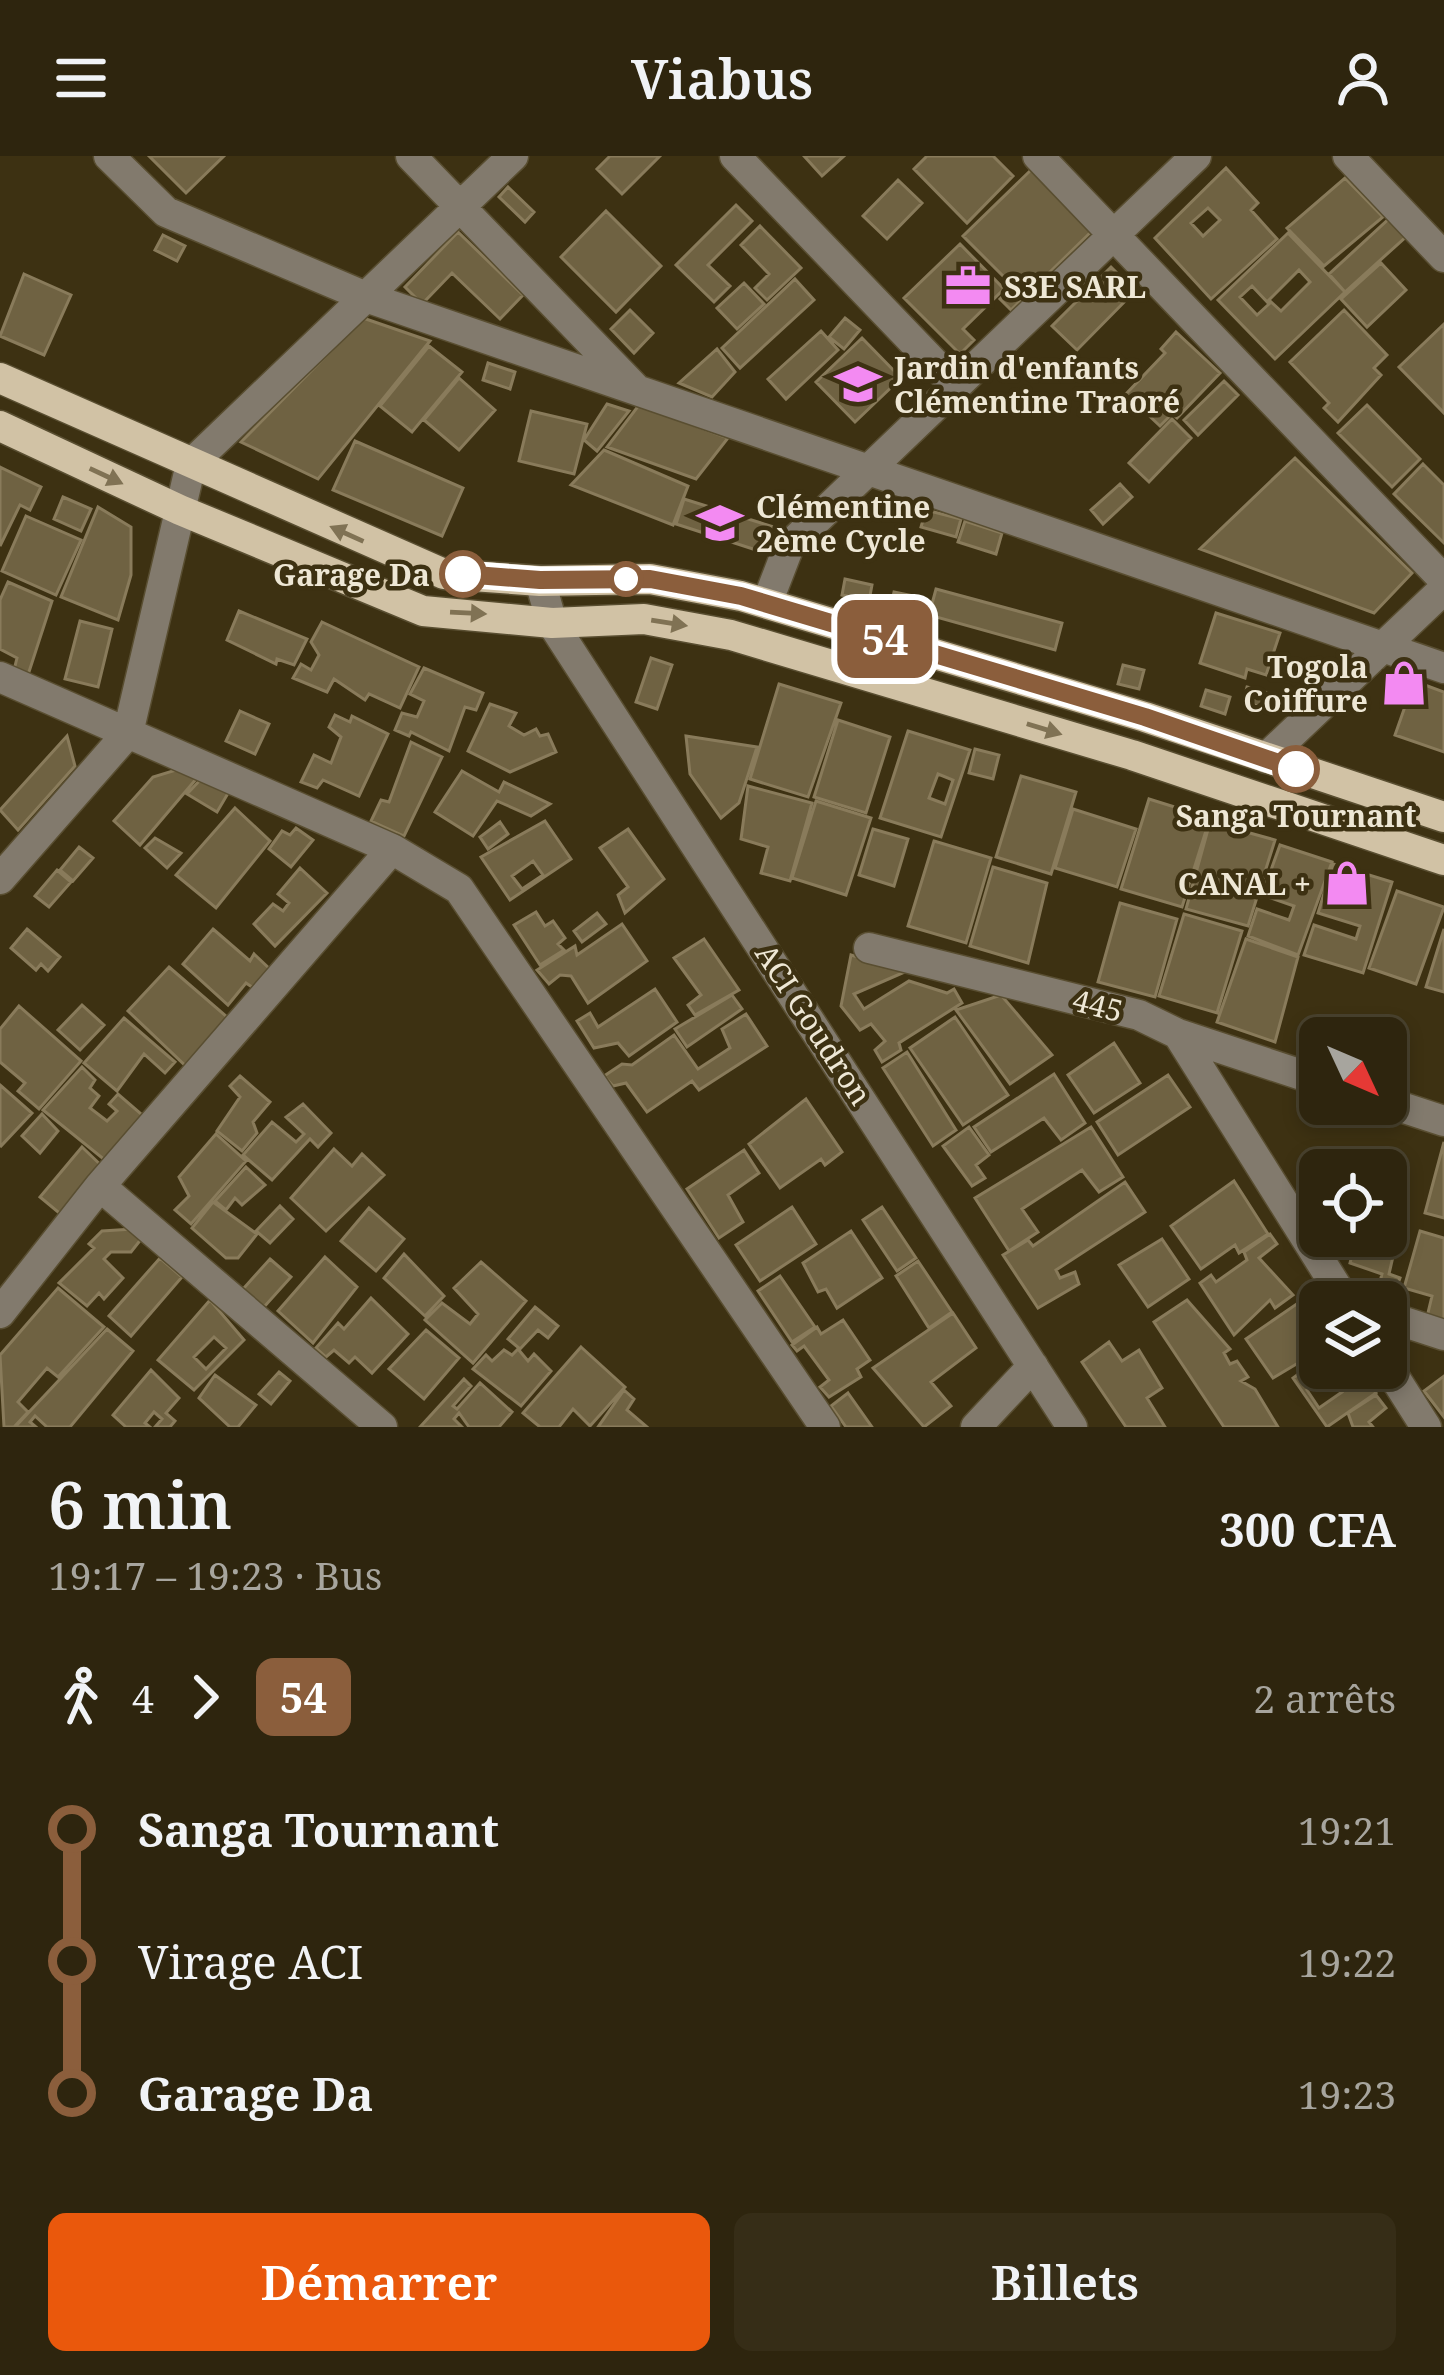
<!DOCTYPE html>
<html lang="fr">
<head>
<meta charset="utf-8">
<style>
  :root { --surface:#2e250e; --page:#362d17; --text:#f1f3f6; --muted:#a7a59e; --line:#49422e; --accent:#ea580c }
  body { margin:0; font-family:"Noto Serif",serif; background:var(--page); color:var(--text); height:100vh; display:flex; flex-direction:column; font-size:45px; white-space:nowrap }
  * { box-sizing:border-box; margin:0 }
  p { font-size:39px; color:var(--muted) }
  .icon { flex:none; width:66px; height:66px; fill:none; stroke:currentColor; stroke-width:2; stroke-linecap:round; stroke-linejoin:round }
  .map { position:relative; height:1271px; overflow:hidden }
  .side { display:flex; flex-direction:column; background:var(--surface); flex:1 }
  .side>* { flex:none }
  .badge { padding:0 24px; border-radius:18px; font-size:42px; line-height:78px }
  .needle { width:78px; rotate:134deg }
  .tools { position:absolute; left:1299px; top:861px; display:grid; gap:24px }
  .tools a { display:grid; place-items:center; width:108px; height:108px; border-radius:18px; background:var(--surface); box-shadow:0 6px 18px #0003,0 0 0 3px var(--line); font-size:60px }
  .map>.badge { position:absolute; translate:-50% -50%; box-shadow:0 0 0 6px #fff }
  .legs { display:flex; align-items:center; gap:18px; height:132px; padding:0 48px; font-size:39px }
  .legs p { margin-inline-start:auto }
  .overview { display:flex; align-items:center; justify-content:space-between; height:204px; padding:0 48px }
  h1 { font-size:66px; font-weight:600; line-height:90px }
  .cta { display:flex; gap:24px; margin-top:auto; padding:24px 48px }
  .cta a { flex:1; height:138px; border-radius:18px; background:var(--accent); color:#fff; font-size:48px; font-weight:600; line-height:138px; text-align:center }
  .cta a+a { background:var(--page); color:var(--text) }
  ul { padding:0 48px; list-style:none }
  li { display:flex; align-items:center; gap:42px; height:132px; font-size:45px }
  li i { display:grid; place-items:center; width:18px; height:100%; margin:0 15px; background:currentColor }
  li i::after { content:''; width:30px; height:30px; margin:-15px; border:9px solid; border-radius:50%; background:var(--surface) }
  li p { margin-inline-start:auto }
  li:first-child i { background:linear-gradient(#0000 50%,currentColor 0) }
  li:last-child i { background:linear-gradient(currentColor 50%,#0000 0) }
  header { display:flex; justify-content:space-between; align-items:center; height:156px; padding:0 48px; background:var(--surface); font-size:54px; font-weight:600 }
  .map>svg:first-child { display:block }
  .building { fill:#6f6242; stroke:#897b5b; stroke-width:3; fill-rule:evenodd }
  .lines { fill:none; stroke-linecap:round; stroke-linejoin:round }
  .minor-casing { stroke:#594e31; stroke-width:33 }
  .major-casing { stroke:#594e31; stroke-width:33 }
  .minor { stroke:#827a6d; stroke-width:30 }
  .major { stroke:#d1c2a5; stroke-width:30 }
  .oneway { fill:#807254 }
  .line-1-casing { stroke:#fff; stroke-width:27 }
  .line-1 { stroke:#8b5e3c; stroke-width:18 }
  .stop-1-dot { fill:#fff; stroke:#8b5e3c; stroke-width:6 }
  .labels { text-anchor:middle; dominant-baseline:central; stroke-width:9; stroke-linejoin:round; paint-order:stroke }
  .poi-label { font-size:30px; font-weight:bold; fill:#eee7d5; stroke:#3d3112; text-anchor:start }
  .stop-label { font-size:30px; font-weight:bold; fill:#eee7d5; stroke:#3d3112; text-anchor:end }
  .street-label { font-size:30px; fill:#eee7d5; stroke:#3d3112 }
</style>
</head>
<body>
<header><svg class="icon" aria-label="menu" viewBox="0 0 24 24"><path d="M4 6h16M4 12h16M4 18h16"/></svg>Viabus<svg class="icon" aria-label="person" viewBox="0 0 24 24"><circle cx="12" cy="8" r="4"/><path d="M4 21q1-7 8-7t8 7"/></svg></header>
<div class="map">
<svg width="1444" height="1271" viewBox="0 0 1444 1271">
  <rect width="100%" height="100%" fill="#3d3112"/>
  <!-- building -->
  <path class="building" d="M149 0H224L186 37Z
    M610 0H660L622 38 597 13Z
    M804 0H844L822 20Z
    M927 0H993L1013 20 967 67 914 13Z
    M1033 12 1093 74 1011 154 1000 143 1013 130 963 80Z
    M1226 12 1258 47 1251 54 1277 83 1211 143 1155 82ZM1208 52 1220 64 1203 80 1191 67Z
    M1345 22 1383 61 1324 110 1287 72Z
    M898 24 922 47 887 83 863 60Z
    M508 31 534 56 525 66 499 41Z
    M736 49 752 65 708 109 730 130 714 146 676 109Z
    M606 55 661 110 616 156 561 101Z
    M1392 60 1408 79 1345 136 1329 118Z
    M760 70 801 112 767 144 755 132 769 118 741 89Z
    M458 76 523 139 500 163 452 117 422 148 405 131Z
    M1288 77 1345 136 1275 203 1218 144Z
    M163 79 185 90 177 105 155 94Z
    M960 88 1004 133 963 173 974 184 960 198 904 142Z
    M1381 107 1406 134 1367 171 1341 143Z
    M1111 111 1135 135 1077 194 1052 170Z
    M1299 114 1310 126 1281 155 1269 144Z
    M24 118 71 139 44 199 0 180Z
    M795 123 814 144 740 212 722 192Z
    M744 127 764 148 737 173 717 152Z
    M1252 130 1269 148 1257 159 1240 141Z
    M630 154 653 177 634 197 611 173Z
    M1344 154 1387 199 1374 212 1381 219 1338 266 1324 252 1329 247 1290 206Z
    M363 162 430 185 318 323 241 286Z
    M845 162 860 174 844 193 829 181Z
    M1444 168V257L1399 211Z
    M821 175 838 194 786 243 768 223Z
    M1176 176 1220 217 1177 262 1172 258 1160 270 1126 238 1165 197 1161 193Z
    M862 182 901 222 855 266 816 226Z
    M429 190 462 216 412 276 380 250Z
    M717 193 735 216 712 241 679 227Z
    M488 207 515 216 510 233 483 224Z
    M459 222 495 254 459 294 424 264Z
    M1224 225 1238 239 1198 279 1184 264Z
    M607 248 629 255 597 295 584 284Z
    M639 249 728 282 696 323 607 291Z
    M1367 249 1420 303 1392 331 1338 277Z
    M531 255 587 268 574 318 519 305Z
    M1172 263 1191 282 1149 326 1129 307Z
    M355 285 463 332 442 380 333 334Z
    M604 294 688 330 673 369 571 329Z
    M1295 302 1412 417 1374 457 1200 393Z
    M1423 308 1444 329V387L1394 338Z
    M0 311 41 331 30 354 20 349 0 390Z
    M1120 328 1132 341 1103 368 1091 354Z
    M63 341 91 353 81 375 54 363Z
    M684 343 777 372 759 395 676 368Z
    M98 351 131 371V419L118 464 61 441Z
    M926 354 961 363 956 381 921 371Z
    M26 360 81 384 56 439 2 415Z
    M965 365 1002 377 996 398 958 386Z
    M845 423 872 429 869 445 842 439Z
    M8 426 52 445 27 522 14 514 17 502 0 493V444Z
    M936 433 1062 467 1055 494 929 459Z
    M894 436 918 441 914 459 890 454Z
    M239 455 307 483 294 509 277 503 276 508 227 484Z
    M1216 457 1280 477 1266 519 1247 513 1245 522 1200 507Z
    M80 465 112 473 98 531 65 523Z
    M322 466 419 511 400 552 369 538 365 544 334 523 327 536 293 522 301 508 311 514 319 499 311 486Z
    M651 502 672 509 657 553 636 546Z
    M1123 509 1144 514 1139 533 1118 528Z
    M424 512 483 537 476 554 465 551 449 595 411 576 409 580 395 574 402 557 417 561 424 545 410 538Z
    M1414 525 1444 536V596L1395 579Z
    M779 528 841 547 808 641 750 623Z
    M1247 531 1289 543 1280 556 1243 546Z
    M1206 534 1230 541 1225 558 1201 550Z
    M490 548 516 557 509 570 524 579 536 573 540 580 548 578 556 596 510 616 468 595Z
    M240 555 269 568 255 598 226 585Z
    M335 559 350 566 352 560 388 578 359 640 323 624 317 632 301 626 314 599 331 607 341 581 329 571Z
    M838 564 890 581 866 657 814 641Z
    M908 575 970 594 941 681 880 662ZM938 618 953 624 945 648 929 642Z
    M67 580 75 610 18 674 0 654Z
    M686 580 757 591 739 647 721 662 690 618Z
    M411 586 442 601 404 680 371 665 381 644 389 646Z
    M975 593 999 599 993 623 969 617Z
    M179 613 197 622 140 689 114 665 153 621Z
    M462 615 499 636 504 626 550 648 531 660 497 645 473 680 435 656Z
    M1021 620 1076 636 1051 718 996 701Z
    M203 621 230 634 217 656 187 638Z
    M748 630 812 647 790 725 761 717 768 691 741 683Z
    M1149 643 1210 662 1182 751 1121 733Z
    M816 645 871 662 846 739 792 722Z
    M235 652 270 685 216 752 176 719Z
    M1073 653 1136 673 1117 731 1055 712Z
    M545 665 571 703 510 744 481 701ZM533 705 543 719 522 733 512 720Z
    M500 666 508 678 488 693 480 681Z
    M1210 666 1275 684 1248 770 1186 753Z
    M296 672 313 684 291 711 269 693 282 675 290 679Z
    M628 673 664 723 625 757 618 739 628 731 600 692Z
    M873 673 908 683 894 730 859 719Z
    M155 682 181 697 167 712 145 692Z
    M934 685 991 702 966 787 908 770Z
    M1280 689 1332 706 1298 799 1248 780 1257 753 1289 764 1294 750 1262 739Z
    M79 691 93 702 73 725 60 714Z
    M1333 708 1392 726 1363 817 1304 799 1314 769 1356 783 1360 770 1318 757Z
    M993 711 1047 727 1028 807 970 790Z
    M300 712 327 737 275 790 254 768 273 748 283 755 289 747 278 738Z
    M57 714 71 726 49 751 35 740Z
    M1397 735 1444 751 1416 828 1369 812Z
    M1120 747 1177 763 1155 841 1098 826Z
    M536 756 545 770 553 765 565 782 558 788 564 794 540 809 514 769Z
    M597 757 606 768 582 786 574 775Z
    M1184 758 1242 775 1217 857 1159 840Z
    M622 768 647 805 588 847 571 820 560 819 549 828 537 814 575 790 577 799Z
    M27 773 60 801 48 815 41 808 36 814 11 792Z
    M213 773 250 805 254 798 272 815 255 833 246 827 228 849 183 808Z
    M1444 773V836L1426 831Z
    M704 783 739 834 695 859 688 849 701 839 674 802Z
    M1246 783 1298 801 1275 886 1217 866Z
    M851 799 907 815 854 838 864 853 909 825 947 837 954 833 962 847 899 887 901 894 882 906 875 894 885 885 871 868 860 874 841 850Z
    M169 811 234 867 191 915 128 855Z
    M655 833 677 866 629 900 618 887 594 892 577 865 590 857 598 871Z
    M732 839 742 853 687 891 675 873Z
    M1001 839 1052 899 1010 928 956 854Z
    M82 849 104 869 80 894 58 874Z
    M19 850 81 905 39 953 18 935 25 927 0 906V873Z
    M746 858 767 890 699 934 692 925 647 956 626 927 613 930 604 920 622 908 632 909 674 879 698 913 730 892 722 873Z
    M955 861 1008 939 963 969 910 892Z
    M124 862 175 906 165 917 144 898 117 935 84 907Z
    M1114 887 1140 927 1094 957 1068 919Z
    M907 896 956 974 933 990 883 912Z
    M82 911 95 924 90 932 99 940 90 952 107 965 117 955 109 948 118 938 147 963 106 1005 43 954Z
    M1054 918 1085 967 1061 984 1044 962 991 996 974 971Z
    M1168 919 1190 951 1118 999 1097 966Z
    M240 920 270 946 253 966 257 977 242 995 217 975 240 941 230 930Z
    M0 929 32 957 1 990 0 989Z
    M806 943 842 996 825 1009 821 1003 780 1032 749 988Z
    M303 948 331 977 318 991 310 983 272 1024 243 999 272 966 296 986 304 978 286 961Z
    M42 958 58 975 40 997 22 980Z
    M969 971 989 999 976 1009 985 1022 972 1030 943 990Z
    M1091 971 1123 1021 1099 1036 1082 1014 1022 1053 1038 1076 1009 1095 975 1042Z
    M216 978 246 1005 191 1068 175 1054 189 1040 179 1021Z
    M1444 986V1062L1425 1057Z
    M82 991 105 1013 64 1061 40 1041Z
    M334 993 352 1010 362 998 384 1019 326 1075 291 1042Z
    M744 994 759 1017 728 1039 743 1066 719 1082 687 1033Z
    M246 1011 265 1029 242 1049 235 1042 226 1054 215 1045Z
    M1234 1025 1268 1078 1239 1097 1235 1089 1201 1113 1171 1070Z
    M1125 1026 1145 1056 1056 1114 1060 1122 1075 1116 1079 1128 1038 1152 1003 1099 1028 1084 1033 1090Z
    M213 1046 257 1078 238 1102H226L192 1072Z
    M280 1050 293 1063 270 1087 256 1075Z
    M792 1051 816 1088 760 1125 736 1089Z
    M882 1051 916 1102 897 1115 863 1064Z
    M369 1052 404 1083 376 1115 341 1085Z
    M1386 1065 1400 1070 1389 1118 1400 1122 1390 1150 1375 1144 1382 1118 1350 1107 1357 1080H1386Z
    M133 1073 142 1082 131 1096H111L104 1103 123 1122 104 1143 99 1137 87 1150 59 1127 94 1092 89 1088 102 1075Z
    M851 1075 882 1122 837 1152 826 1133 818 1136 803 1107Z
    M1420 1075 1444 1082V1171L1426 1165 1432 1140 1404 1132Z
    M1270 1078 1277 1088 1259 1102 1293 1139 1275 1152 1270 1144 1234 1179 1200 1127 1211 1119 1216 1126 1247 1104 1244 1096Z
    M1162 1083 1189 1123 1148 1151 1119 1109Z
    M404 1098 444 1140 425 1160 384 1122Z
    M325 1101 357 1131 313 1187 278 1155Z
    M160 1102 182 1121 131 1180 109 1160Z
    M270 1103 291 1121 264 1151 243 1133Z
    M918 1105 952 1156 929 1172 896 1120Z
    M481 1106 526 1145 473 1207 425 1164 442 1147 470 1168 478 1158 454 1132Z
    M780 1120 815 1171 792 1186 758 1135Z
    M58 1132 104 1171 58 1221 47 1212 18 1246 28 1256 14 1271H4L0 1199Z
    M371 1142 408 1178 372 1217 355 1201 349 1207 334 1194 326 1201 316 1192 338 1167 344 1173Z
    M210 1144 244 1184 194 1234 158 1204ZM214 1181 226 1192 206 1213 194 1201Z
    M1187 1144 1230 1193 1224 1197 1230 1208 1237 1205 1248 1221 1241 1225 1255 1233 1278 1271H1224L1154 1166Z
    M1301 1145 1320 1175V1194L1273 1222 1246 1183Z
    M535 1151 558 1170 548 1182 538 1174 520 1193 508 1183Z
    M953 1157 976 1192 931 1226 951 1250 924 1271 873 1212Z
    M843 1164 870 1204 857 1213 861 1221 829 1241 820 1231 829 1224 804 1190 797 1195 792 1189 817 1171 821 1178Z
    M107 1173 133 1195 70 1271H47L35 1260 30 1266 36 1271H15Z
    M426 1174 459 1202 424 1243 389 1213Z
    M1109 1186 1122 1205 1139 1194 1162 1232 1147 1242 1165 1271H1126L1082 1206Z
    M581 1191 625 1231 590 1270 573 1253 559 1271H540L523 1257Z
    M518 1193 528 1205 534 1198 551 1215 521 1250 473 1213 486 1199 492 1205 504 1194 512 1199Z
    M1320 1202V1212H1358L1376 1237 1327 1271 1293 1222ZM1330 1218 1342 1236 1319 1252 1307 1234Z
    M151 1214 179 1242 166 1257 175 1265 170 1271H155L162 1263 154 1256 145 1267 150 1271H126L113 1259Z
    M279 1216 290 1225 271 1248 259 1238Z
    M215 1219 256 1249 238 1271H230L199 1242Z
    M1444 1220V1261L1424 1235Z
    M464 1223 471 1230 453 1250 457 1253 480 1227 512 1256 499 1271H469L459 1257 454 1263 462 1271H420Z
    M624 1234 634 1243 627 1254 647 1271H598Z
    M848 1237 872 1271H846L831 1250Z
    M1376 1239 1386 1252 1369 1266 1373 1271H1353L1348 1257Z"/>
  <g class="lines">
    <!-- minor casing -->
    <g class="minor-casing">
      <path id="minor" d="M109 0 166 56 366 141 1444 512
        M411 0 635 232
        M735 0 956 230
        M1038 0 1444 424
        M1348 0 1444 101
        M540 425 552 467 1072 1271
        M767 447 789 390 1196 0
        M0 521 392 693 459 733 825 1271
        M1266 602 1444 433
        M0 723 128 577 191 308 513 0
        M869 792 1139 859 1178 878 1320 925
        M1178 878 1346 1146
        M1386 946 1444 965
        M100 1030 382 1271
        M0 1157 100 1030 392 693
        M1386 1160 1444 1179
        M1386 1208 1426 1271
        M976 1271 1033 1210"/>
    </g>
    <!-- major casing -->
    <g class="major-casing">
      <path id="major" d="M0 222 444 418 540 425 650 423 741 440 1145 561 1444 661
        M0 270 180 354 423 455 552 467 644 463 731 479 1132 599 1444 704"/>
    </g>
    <!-- minor -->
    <use href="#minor" class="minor"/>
    <!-- major -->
    <use href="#major" class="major"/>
  </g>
  <!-- one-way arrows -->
  <defs><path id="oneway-solid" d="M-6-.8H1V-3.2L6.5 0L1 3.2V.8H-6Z" transform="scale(3)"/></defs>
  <g class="oneway">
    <use href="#oneway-solid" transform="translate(106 320) rotate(25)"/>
    <use href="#oneway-solid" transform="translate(347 378) rotate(-156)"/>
    <use href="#oneway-solid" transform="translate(468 457) rotate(3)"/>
    <use href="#oneway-solid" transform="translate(669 467) rotate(9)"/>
    <use href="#oneway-solid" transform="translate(1044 573) rotate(17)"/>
  </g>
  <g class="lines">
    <!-- line-1 casing -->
    <g class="line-1-casing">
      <path id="line-1" d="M463 418 540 424 650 423 741 440 1145 561 1296 613"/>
    </g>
    <!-- line-1 -->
    <use href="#line-1" class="line-1"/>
  </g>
  <!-- icons -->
  <defs>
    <g id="office-bare" transform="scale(3.6)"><path d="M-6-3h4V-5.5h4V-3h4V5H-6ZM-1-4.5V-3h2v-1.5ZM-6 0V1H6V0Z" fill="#f38af2" stroke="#3d3112" stroke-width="2.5" paint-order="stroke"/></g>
    <g id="school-bare" transform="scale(3.6)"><path d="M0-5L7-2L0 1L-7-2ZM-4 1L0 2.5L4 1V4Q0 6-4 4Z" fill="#f38af2" stroke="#3d3112" stroke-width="2.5" paint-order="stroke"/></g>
    <g id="shop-bare" transform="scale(3.6)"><path d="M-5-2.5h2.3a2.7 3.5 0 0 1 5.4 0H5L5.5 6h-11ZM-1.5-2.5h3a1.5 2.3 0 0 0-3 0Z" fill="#f38af2" stroke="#3d3112" stroke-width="2.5" paint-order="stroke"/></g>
  </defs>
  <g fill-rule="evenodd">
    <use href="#office-bare" x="968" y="130"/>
    <use href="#school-bare" x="858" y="228"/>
    <use href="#school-bare" x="720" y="367"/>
    <use href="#shop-bare" x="1404" y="527"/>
    <use href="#shop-bare" x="1347" y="727"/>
  </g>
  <!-- markers -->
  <g class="stop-1-dot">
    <circle cx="463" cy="418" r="21"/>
    <circle cx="626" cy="423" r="15"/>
    <circle cx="1296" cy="613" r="21"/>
  </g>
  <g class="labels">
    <!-- poi labels -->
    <g class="poi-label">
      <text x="1004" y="130">S3E SARL</text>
      <text x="894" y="211">Jardin d'enfants<tspan x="894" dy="34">Clémentine Traoré</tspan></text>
      <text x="756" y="350">Clémentine<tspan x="756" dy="34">2ème Cycle</tspan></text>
      <text x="1368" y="510" text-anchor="end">Togola<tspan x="1368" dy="34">Coiffure</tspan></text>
      <text x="1311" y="727" text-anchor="end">CANAL +</text>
    </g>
    <!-- stop labels -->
    <g class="stop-label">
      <text x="430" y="418">Garage Da</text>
      <text x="1296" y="659" text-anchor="middle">Sanga Tournant</text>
    </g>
    <!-- street labels -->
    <g class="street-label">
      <text transform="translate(1098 849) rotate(14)">445</text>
      <text transform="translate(814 868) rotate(57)">ACI Goudron</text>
    </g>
  </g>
</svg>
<div class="tools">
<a><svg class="needle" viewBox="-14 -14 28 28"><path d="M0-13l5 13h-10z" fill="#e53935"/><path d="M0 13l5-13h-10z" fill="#a7a59e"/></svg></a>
<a><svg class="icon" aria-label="locate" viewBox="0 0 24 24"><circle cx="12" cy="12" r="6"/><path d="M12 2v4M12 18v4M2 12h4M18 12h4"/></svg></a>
<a><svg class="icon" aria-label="layers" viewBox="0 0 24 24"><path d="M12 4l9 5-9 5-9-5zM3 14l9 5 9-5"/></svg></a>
</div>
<b class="badge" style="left:885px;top:483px;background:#8b5e3c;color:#fff">54</b>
</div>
<section class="side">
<div class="overview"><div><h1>6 min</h1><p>19:17 – 19:23 · Bus</p></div><b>300 CFA</b></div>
<div class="legs"><svg class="icon" aria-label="walk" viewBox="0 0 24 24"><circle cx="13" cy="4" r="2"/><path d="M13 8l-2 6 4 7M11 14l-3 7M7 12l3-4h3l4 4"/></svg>4<svg class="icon" aria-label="forward" viewBox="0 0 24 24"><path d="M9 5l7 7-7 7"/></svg><b class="badge" style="background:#8b5e3c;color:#fff">54</b><p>2 arrêts</p></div>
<ul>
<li><i style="color:#8b5e3c"></i><b>Sanga Tournant</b><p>19:21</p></li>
<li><i style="color:#8b5e3c"></i><span>Virage ACI</span><p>19:22</p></li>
<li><i style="color:#8b5e3c"></i><b>Garage Da</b><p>19:23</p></li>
</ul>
<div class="cta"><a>Démarrer</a><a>Billets</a></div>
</section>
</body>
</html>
